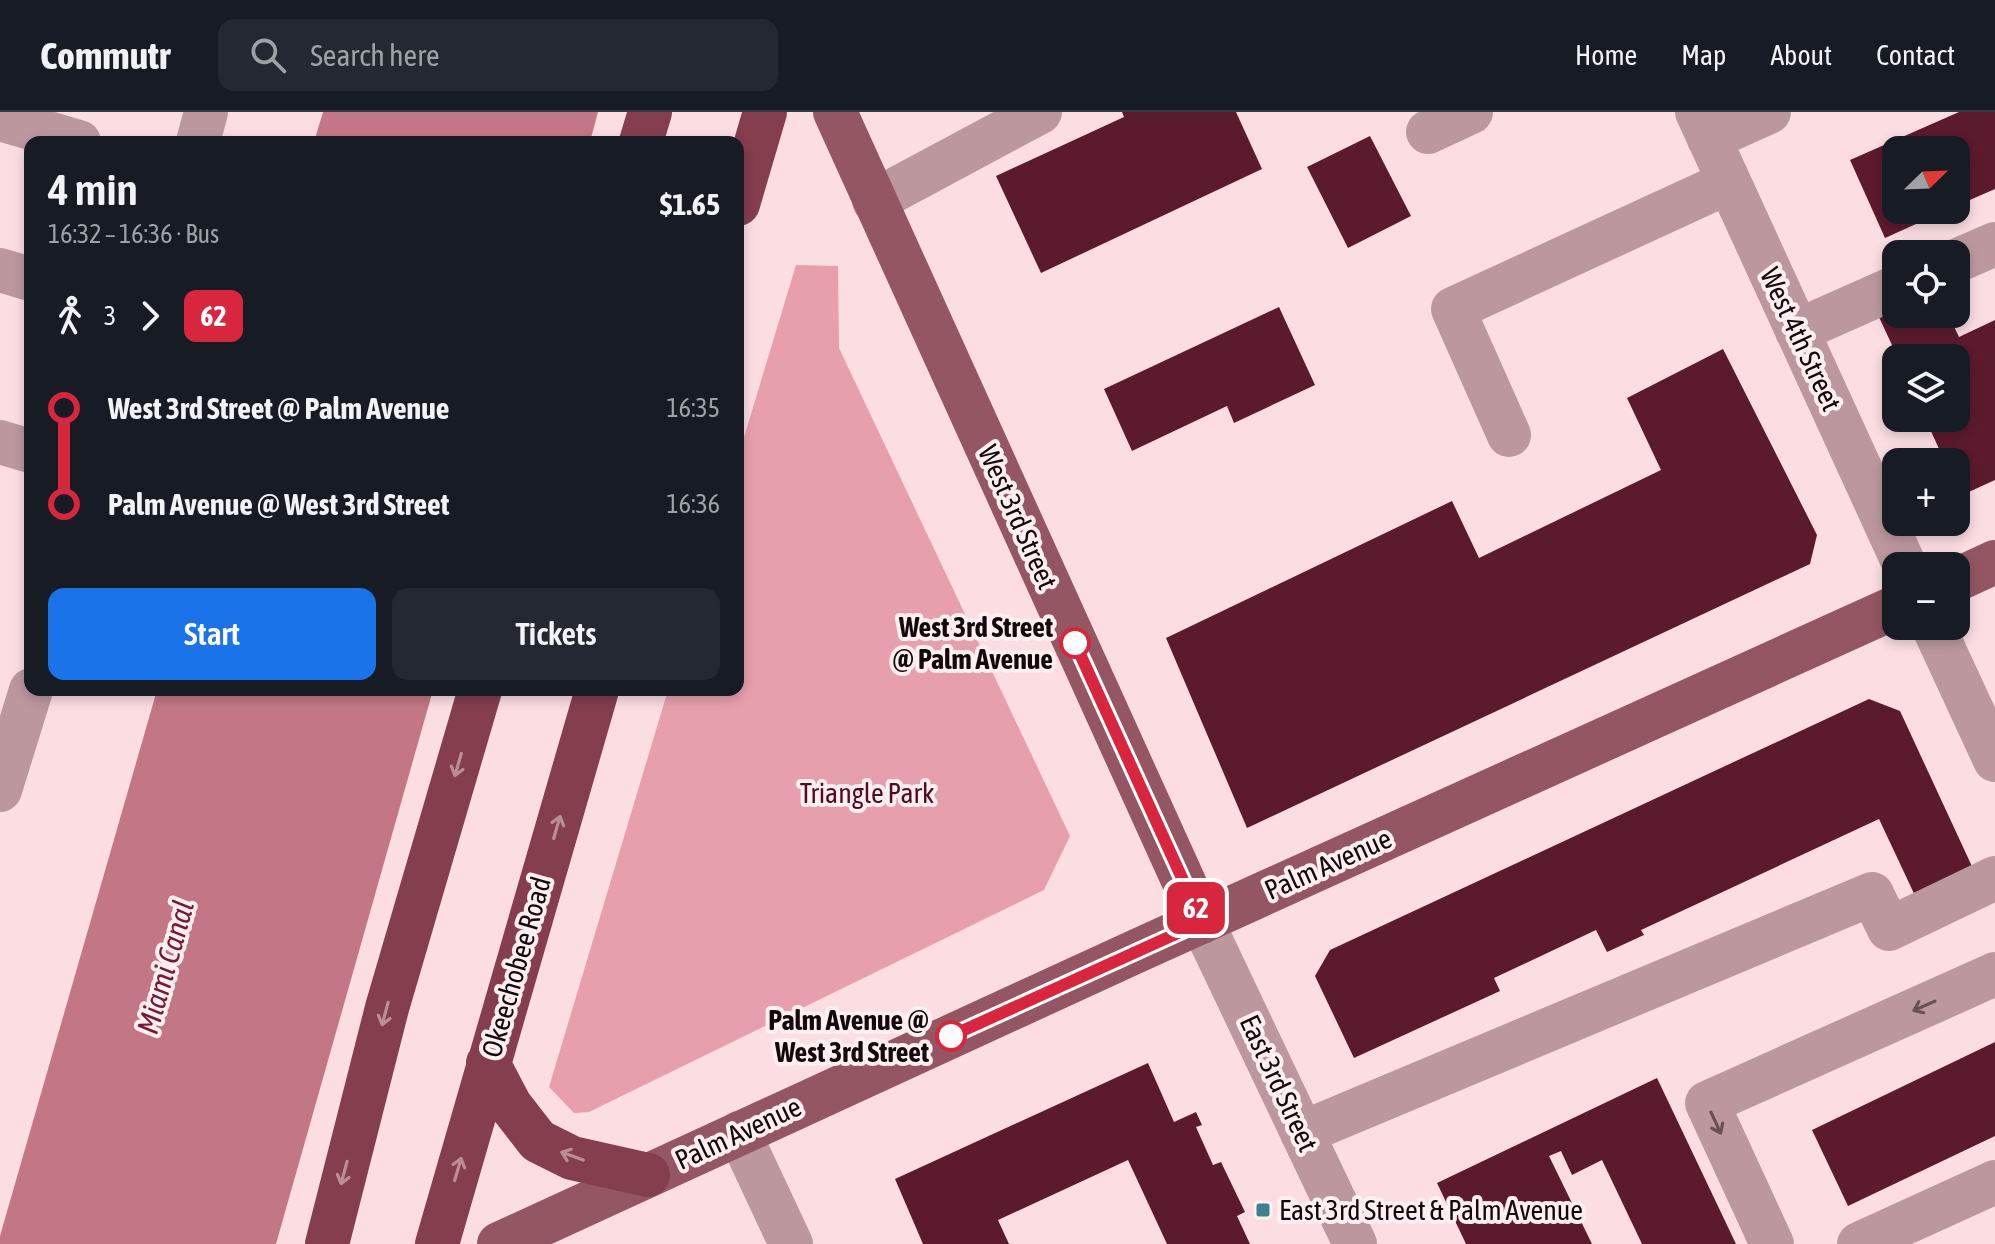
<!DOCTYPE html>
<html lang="en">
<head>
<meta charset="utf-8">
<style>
  :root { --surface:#171b24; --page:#242831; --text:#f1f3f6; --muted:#9ea1a6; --line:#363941; --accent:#1a73e8 }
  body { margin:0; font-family:"Asap Condensed",sans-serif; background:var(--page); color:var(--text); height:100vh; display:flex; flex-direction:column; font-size:30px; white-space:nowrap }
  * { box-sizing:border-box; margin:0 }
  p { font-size:26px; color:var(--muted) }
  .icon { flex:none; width:44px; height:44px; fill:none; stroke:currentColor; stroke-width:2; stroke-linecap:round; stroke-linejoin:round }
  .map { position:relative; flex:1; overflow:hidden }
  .side { position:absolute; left:24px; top:24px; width:720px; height:560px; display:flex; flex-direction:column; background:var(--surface); border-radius:16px; box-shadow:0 4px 12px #0003 }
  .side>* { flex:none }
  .badge { padding:0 16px; border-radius:12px; font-size:28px; line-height:52px }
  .needle { width:52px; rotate:67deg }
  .fabs { position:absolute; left:1882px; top:24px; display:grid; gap:16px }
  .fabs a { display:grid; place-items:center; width:88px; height:88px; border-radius:16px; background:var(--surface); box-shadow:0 4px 12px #0003; font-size:40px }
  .map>.badge { position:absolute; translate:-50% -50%; box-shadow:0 0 0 4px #fff }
  .legs { display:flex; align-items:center; gap:12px; height:88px; padding:0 24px; font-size:26px }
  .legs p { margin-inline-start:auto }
  .head { display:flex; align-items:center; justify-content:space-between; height:136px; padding:0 24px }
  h1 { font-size:44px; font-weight:600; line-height:60px }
  .cta { display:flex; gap:16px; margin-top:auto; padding:16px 24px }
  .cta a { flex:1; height:92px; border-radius:16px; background:var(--accent); color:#fff; font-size:32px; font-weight:600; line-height:92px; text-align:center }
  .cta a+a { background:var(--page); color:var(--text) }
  ul { padding:0 24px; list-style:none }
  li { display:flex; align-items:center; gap:28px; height:96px; font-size:30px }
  li i { display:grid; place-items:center; width:12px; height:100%; margin:0 10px; background:currentColor }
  li i::after { content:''; width:20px; height:20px; margin:-10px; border:6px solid; border-radius:50%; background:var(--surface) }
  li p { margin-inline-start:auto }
  li:first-child i { background:linear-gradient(#0000 50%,currentColor 0) }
  li:last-child i { background:linear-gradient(currentColor 50%,#0000 0) }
  header { display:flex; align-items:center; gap:48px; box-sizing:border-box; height:112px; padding:0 40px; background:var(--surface); border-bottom:2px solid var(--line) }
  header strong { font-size:38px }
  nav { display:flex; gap:44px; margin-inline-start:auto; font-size:28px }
  .search { width:560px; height:72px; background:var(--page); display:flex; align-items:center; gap:20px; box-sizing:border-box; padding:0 28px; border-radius:16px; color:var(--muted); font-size:30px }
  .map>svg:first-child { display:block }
  .green { fill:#e89fad }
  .water { fill:#c37786 }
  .building { fill:#5c1a2d }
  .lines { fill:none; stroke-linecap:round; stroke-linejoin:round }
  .minor { stroke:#bc989e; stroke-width:44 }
  .major { stroke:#945663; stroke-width:44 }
  .highway { stroke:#843e4e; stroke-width:44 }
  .oneway { stroke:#bb8e97 }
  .oneway2 { stroke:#685054 }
  .line-1-casing { stroke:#fff; stroke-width:18 }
  .line-1 { stroke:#d7263d; stroke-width:12 }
  .stop-1-dot { fill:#fff; stroke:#d7263d; stroke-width:4 }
  .poi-dot { fill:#3e8192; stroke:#feeff1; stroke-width:3 }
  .labels { text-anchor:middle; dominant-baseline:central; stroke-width:8; stroke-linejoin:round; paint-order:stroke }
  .street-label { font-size:28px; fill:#13080a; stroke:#feeff1 }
  .stop-label { font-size:28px; font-weight:bold; fill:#13080a; stroke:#feeff1; text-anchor:end }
  .park-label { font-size:28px; fill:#510a22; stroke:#feeff1 }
  .poi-label { font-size:28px; fill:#13080a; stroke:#feeff1; text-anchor:start }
  .water-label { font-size:30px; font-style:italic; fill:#751936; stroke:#feeff1 }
</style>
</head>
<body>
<header>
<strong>Commutr</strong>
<div class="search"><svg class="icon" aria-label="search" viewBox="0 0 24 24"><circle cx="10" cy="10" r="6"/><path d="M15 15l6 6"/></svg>Search here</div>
<nav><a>Home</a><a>Map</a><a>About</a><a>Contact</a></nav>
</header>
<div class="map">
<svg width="1995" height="1132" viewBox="0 0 1995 1132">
  <rect width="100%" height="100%" fill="#fbdde2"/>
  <!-- green -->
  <path class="green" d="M796 153 838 154 839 236 1070 724 1044 778 589 1000 574 1001 549 975 668 578H738V345Z"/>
  <!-- water -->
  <path class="water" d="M323 0H598L590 30H314Z
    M157 578H433L276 1132H0V1124Z"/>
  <!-- building -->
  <path class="building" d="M1122 0H1236L1262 57 1041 161 996 64 1124 5Z
    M1959 0H1995V77L1956 94V38H1896V98H1947L1885 126 1850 48Z
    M1370 24 1411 104 1348 136 1307 55Z
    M1279 195 1315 273 1234 311 1227 294 1132 339 1104 277Z
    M1896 197V202H1948L1959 225 1995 208V368L1960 384 1956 374V350H1945L1925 306H1956V246H1898L1879 205Z
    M1723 237 1817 423 1810 452 1247 716 1166 526 1452 389 1479 446 1661 358 1627 286Z
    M1869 587 1900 599 1976 763 1918 790 1879 707 1641 818 1644 823 1607 840 1596 818 1494 866 1500 879 1354 946 1315 864 1330 838Z
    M1995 930V1024L1848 1094 1812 1018Z
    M1148 951 1174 1010 1196 1000 1202 1013 1196 1015 1213 1053 1221 1050 1245 1100 1237 1104 1250 1132H1167L1128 1048 998 1108 1009 1132H923L895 1067Z
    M1657 966 1736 1132H1642L1602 1048 1572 1063 1561 1039 1549 1044 1592 1132H1466L1437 1071Z"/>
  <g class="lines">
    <!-- minor -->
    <path class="minor" d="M1697 0 1905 454
      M0 7 79 30
      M1428 20 1471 0
      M1709 27 1769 0
      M198 30 206 0
      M874 89 1040 0
      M1956 149 1995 132
      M0 158 30 167
      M1797 219 1896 175
      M1509 323 1453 197 1729 70
      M0 330 30 339
      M1933 514 1995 648
      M0 678 31 578
      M1202 810 1355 1132
      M739 1021 791 1132
      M1302 1021 1872 782 1889 817 1995 766
      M1772 1132 1707 991 1995 862
      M1859 1132 1995 1070"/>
    <!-- major -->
    <path class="major" d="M835 0 1202 810
      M1956 468 1995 450
      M499 1132 1139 838 1896 495"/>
    <!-- highway -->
    <path class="highway" d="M641 30 650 0
      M738 92 765 0
      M488 951 510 993 538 1029 572 1046 648 1063
      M327 1132 387 896 480 578
      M437 1132 597 578"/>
  </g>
  <!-- one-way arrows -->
  <defs><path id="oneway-shaft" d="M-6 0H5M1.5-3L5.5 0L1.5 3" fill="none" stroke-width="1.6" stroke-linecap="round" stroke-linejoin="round" transform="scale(2)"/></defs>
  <g class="oneway">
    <use href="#oneway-shaft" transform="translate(458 653) rotate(106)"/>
    <use href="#oneway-shaft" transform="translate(557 715) rotate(-74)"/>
    <use href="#oneway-shaft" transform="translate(385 902) rotate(105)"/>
    <use href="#oneway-shaft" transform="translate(572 1044) rotate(-160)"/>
    <use href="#oneway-shaft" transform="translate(458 1057) rotate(-74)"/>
    <use href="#oneway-shaft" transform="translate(344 1061) rotate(105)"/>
  </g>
  <g class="oneway2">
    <use href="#oneway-shaft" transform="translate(1924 894) rotate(156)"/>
    <use href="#oneway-shaft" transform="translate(1716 1011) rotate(65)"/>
  </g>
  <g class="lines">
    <!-- line-1 casing -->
    <g class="line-1-casing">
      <path id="line-1" d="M951 924 1202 810 1075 531"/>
    </g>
    <!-- line-1 -->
    <use href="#line-1" class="line-1"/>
  </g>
  <!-- markers -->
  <g class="stop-1-dot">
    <circle cx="1075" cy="531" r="14"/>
    <circle cx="951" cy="924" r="14"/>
  </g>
  <rect class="poi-dot" x="1255" y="1090" width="16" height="16" rx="4"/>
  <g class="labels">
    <!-- street labels -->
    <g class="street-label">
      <text transform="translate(1801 227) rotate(65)">West 4th Street</text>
      <text transform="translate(1018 405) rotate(66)">West 3rd Street</text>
      <text transform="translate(1328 752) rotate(-24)">Palm Avenue</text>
      <text transform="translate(516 855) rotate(-74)">Okeechobee Road</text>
      <text transform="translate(1279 971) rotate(65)">East 3rd Street</text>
      <text transform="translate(738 1021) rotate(-25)">Palm Avenue</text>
    </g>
    <!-- stop labels -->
    <g class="stop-label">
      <text x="1053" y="515">West 3rd Street<tspan x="1053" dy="32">@ Palm Avenue</tspan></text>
      <text x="929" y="908">Palm Avenue @<tspan x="929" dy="32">West 3rd Street</tspan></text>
    </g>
    <!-- park labels -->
    <g class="park-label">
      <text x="867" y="681">Triangle Park</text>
    </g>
    <!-- poi labels -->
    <g class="poi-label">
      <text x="1279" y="1098">East 3rd Street &amp; Palm Avenue</text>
    </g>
    <!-- water labels -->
    <g class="water-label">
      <text transform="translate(165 855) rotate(-74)">Miami Canal</text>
    </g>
  </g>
</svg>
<div class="fabs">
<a><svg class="needle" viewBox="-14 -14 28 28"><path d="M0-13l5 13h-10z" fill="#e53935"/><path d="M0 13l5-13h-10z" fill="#9ea1a6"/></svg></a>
<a><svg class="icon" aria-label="locate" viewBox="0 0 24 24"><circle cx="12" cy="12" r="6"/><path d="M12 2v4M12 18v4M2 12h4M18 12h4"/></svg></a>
<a><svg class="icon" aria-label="layers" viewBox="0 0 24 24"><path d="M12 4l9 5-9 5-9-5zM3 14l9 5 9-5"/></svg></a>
<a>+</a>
<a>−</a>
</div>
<b class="badge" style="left:1196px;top:796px;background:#d7263d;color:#fff">62</b>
<section class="side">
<div class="head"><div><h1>4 min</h1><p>16:32 – 16:36 · Bus</p></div><b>$1.65</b></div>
<div class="legs"><svg class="icon" aria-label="walk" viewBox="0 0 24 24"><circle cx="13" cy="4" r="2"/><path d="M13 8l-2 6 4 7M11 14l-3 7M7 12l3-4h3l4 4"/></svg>3<svg class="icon" aria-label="forward" viewBox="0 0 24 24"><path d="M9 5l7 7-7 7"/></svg><b class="badge" style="background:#d7263d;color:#fff">62</b></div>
<ul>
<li><i style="color:#d7263d"></i><b>West 3rd Street @ Palm Avenue</b><p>16:35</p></li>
<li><i style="color:#d7263d"></i><b>Palm Avenue @ West 3rd Street</b><p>16:36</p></li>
</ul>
<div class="cta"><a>Start</a><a>Tickets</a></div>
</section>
</div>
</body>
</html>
